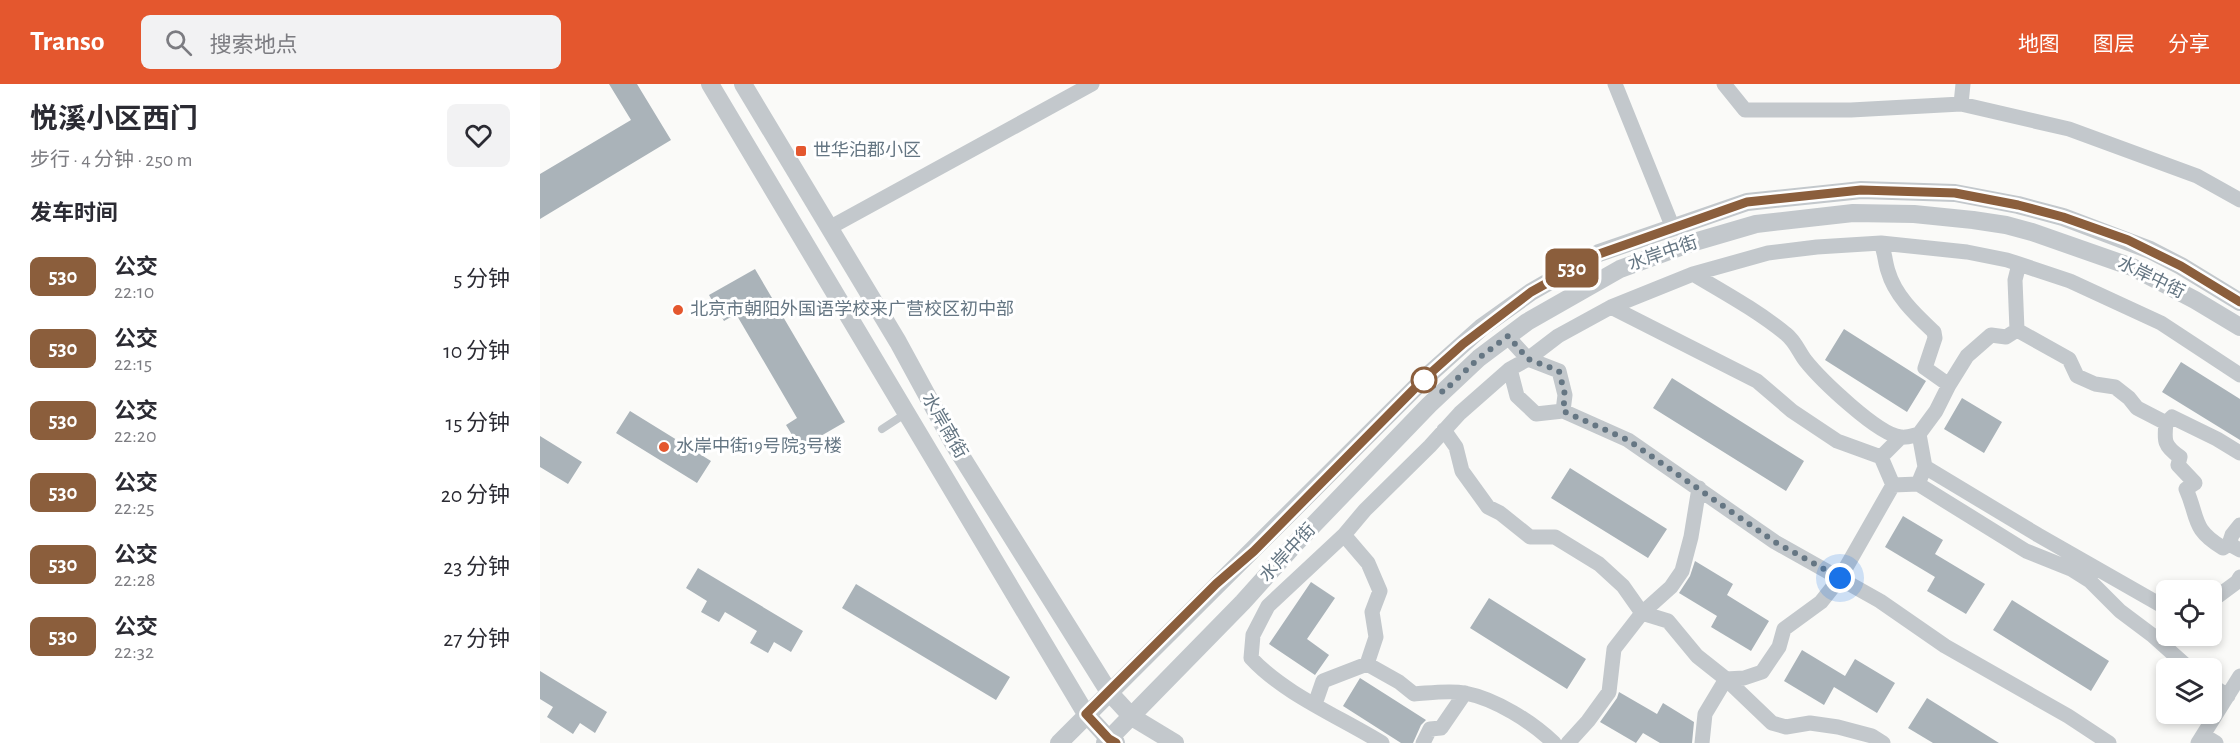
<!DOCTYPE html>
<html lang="zh">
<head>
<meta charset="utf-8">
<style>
  :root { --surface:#fff; --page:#f2f2f3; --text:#2b2b33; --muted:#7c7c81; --accent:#e4572e }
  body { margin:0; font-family:"Alegreya Sans","Noto Sans SC",sans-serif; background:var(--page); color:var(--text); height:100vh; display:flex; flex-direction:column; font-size:22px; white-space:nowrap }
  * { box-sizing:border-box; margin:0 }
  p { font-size:20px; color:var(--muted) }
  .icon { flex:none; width:33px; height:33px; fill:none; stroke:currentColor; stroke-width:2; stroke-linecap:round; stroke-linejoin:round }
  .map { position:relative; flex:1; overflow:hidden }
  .panel { display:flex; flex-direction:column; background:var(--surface); width:540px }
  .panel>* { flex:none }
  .badge { padding:0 12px; border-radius:9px; font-size:21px; line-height:39px }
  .fabs { position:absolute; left:1616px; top:496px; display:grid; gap:12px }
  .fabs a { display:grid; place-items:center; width:66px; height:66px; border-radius:9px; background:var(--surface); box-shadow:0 3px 9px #0003; font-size:30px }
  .you { position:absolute; width:30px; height:30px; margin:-15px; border:4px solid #fff; border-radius:50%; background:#1a73e8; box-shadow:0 0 0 9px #1a73e833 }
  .map>.badge { position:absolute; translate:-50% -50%; box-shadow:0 0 0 3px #fff }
  h2 { padding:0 30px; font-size:22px; line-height:54px }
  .round { display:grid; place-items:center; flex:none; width:63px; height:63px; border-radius:9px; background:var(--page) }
  .head { display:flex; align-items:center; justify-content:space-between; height:102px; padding:0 30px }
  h1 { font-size:28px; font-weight:700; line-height:45px }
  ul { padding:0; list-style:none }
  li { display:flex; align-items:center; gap:18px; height:72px; padding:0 30px }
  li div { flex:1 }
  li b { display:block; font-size:22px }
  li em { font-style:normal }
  li .badge { min-width:66px; font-weight:700; text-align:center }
  header { display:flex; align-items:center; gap:36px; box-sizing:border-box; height:84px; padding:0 30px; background:var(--accent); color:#fff }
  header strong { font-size:28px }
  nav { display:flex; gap:33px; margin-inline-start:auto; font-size:21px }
  .search { width:420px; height:54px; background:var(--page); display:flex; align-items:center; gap:15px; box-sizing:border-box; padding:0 21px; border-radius:9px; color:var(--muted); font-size:22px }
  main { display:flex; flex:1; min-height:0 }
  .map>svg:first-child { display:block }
  .building { fill:#aab3b9 }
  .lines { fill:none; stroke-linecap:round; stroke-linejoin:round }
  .service { stroke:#c3c8cc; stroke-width:8 }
  .minor { stroke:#c3c8cc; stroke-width:15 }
  .tertiary { stroke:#c3c8cc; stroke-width:18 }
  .line-casing { stroke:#fff; stroke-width:14 }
  .line { stroke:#8b5e3c; stroke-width:9 }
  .walk { stroke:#657683; stroke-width:6; stroke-dasharray:0 10.8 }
  .poi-dot { fill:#e4572e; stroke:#fff; stroke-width:2 }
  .stop-dot { fill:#fff; stroke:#8b5e3c; stroke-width:3 }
  .labels { text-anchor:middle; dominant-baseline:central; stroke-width:6; stroke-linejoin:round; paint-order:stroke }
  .poi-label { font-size:18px; fill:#657683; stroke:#fff; text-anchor:start }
  .street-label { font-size:18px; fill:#657683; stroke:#fff }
</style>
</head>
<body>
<header>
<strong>Transo</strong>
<div class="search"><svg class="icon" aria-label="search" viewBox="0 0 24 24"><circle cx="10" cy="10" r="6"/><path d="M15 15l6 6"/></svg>搜索地点</div>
<nav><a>地图</a><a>图层</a><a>分享</a></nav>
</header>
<main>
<section class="panel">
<div class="head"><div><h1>悦溪小区西门</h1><p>步行 · 4 分钟 · 250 m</p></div><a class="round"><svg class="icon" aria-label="heart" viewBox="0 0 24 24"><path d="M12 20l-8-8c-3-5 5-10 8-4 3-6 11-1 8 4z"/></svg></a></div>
<h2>发车时间</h2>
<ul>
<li><span class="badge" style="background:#8b5e3c;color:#fff">530</span><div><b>公交</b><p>22:10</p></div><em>5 分钟</em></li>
<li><span class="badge" style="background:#8b5e3c;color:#fff">530</span><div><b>公交</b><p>22:15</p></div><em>10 分钟</em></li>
<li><span class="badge" style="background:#8b5e3c;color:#fff">530</span><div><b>公交</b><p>22:20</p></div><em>15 分钟</em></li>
<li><span class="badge" style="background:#8b5e3c;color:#fff">530</span><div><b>公交</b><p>22:25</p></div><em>20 分钟</em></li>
<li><span class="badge" style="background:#8b5e3c;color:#fff">530</span><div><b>公交</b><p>22:28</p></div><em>23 分钟</em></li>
<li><span class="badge" style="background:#8b5e3c;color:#fff">530</span><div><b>公交</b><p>22:32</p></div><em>27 分钟</em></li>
</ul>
</section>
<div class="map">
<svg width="1700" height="659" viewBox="0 0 1700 659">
  <rect width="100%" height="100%" fill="#fafaf8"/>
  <!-- building -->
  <path class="building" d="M69 0H97L131 56 0 135V90L91 36Z
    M215 185 305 338 260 364 246 341 257 334 196 230 184 237 169 211Z
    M1304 245 1386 297 1367 328 1285 276Z
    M1641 278 1700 315V356L1622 308Z
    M1132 294 1264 377 1246 407 1113 324Z
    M1422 314 1462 338 1444 369 1404 345Z
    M90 327 171 377 157 399 76 349Z
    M0 352 42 378 28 400 0 383Z
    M1030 384 1127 445 1108 474 1011 414Z
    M1363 432 1403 456 1395 470 1445 500 1426 530 1387 507 1395 493 1345 463Z
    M1155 477 1193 500 1187 511 1229 537 1211 567 1171 543 1177 532 1139 509 1150 492Z
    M158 484 263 547 251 568 234 558 228 569 210 559 217 547 185 528 179 538 161 528 167 517 146 504Z
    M771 498 795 514 767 555 789 571 775 591 729 560Z
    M316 500 470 593 456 616 302 524Z
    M949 514 1046 575 1027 605 930 544Z
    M1472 516 1569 577 1551 607 1453 546Z
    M1262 566 1305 592 1315 575 1355 599 1337 629 1294 603 1284 621 1244 597Z
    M0 587 67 628 55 649 40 639 33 650 7 633 13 623 0 615Z
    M820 594 886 636 881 641 873 659H861L803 622Z
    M1079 608 1117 630 1123 619 1154 638 1152 659H1120L1103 649 1096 659 1060 638 1077 614Z
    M1387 614 1459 659H1393L1368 644Z"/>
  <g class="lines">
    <!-- service -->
    <path class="service" d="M342 345 365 330"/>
    <!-- minor -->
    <path class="minor" d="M1075 0 1133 144
      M1184 0 1205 26H1311L1421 20 1529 45 1657 92 1700 116
      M1421 20 1423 0
      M289 144 552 0
      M1153 190C1185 209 1218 227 1246 250 1255 257 1259 268 1265 276 1280 295 1338 351 1361 353 1367 354 1374 351 1379 350L1396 327 1409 301 1385 284 1395 254 1394 248C1376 231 1355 212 1348 187 1345 178 1345 169 1341 159
      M1071 223 1217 297 1252 327 1297 357 1341 373
      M1477 246 1475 196 1479 180
      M970 285 977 312 996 330 1023 327
      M1409 301 1427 272 1451 251 1466 253 1477 246 1529 275 1537 292 1555 300 1575 303 1589 314 1597 324 1626 339C1624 357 1624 362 1640 373L1638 381 1655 399 1646 405C1659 434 1651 445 1683 464L1689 460
      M1626 339 1632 333 1677 355 1700 369
      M904 346 916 363 922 387 948 423 960 429 990 453H1015L1059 480 1083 502 1102 529 1128 537 1157 572 1186 595 1232 639 1246 643 1270 639 1298 643 1332 652 1343 659
      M1385 383 1498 451 1626 524
      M1378 400 1486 467 1531 485 1550 497 1580 527 1612 551 1650 585
      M1353 401 1341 373 1361 353
      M1700 441 1692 451 1689 460 1700 466
      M1671 511 1678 512 1697 498 1700 493
      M827 580 859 598 874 610C890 609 909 606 925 609 956 615 992 638 1014 659
      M1671 601 1688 612
      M775 620 783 597 827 580 836 553 832 528 840 507 828 479 804 451
      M1663 651 1676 659
      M842 659C800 633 744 610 711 574L713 551 728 522 804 451 825 426 890 362 920 329 970 285 988 275 968 253
      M883 659 890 645 901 644 925 609
      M1028 659 1048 637 1069 608 1074 565 1102 529 1131 503 1142 487 1151 453 1159 404
      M1162 659 1165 630 1186 595 1204 594 1222 588 1239 563 1244 545 1281 518 1300 494 1353 401 1378 400 1385 383 1379 350
      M1569 659 1528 632 1405 562 1340 517 1235 458 1088 356 1023 327 1025 311 1019 287 988 275 1018 252 1071 223 1153 190 1228 169 1277 163 1341 159 1427 168 1467 176 1530 197 1621 239 1700 291
      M1658 659 1700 592"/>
    <!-- tertiary -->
    <path class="tertiary" d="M170 0 546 630 569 655 576 659
      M203 0 358 258 413 359 569 608 592 633 635 659
      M519 659 885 294 942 243 991 208 1059 169 1207 118 1303 108 1321 106 1415 109 1478 121 1523 133 1610 166 1641 182 1700 218
      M565 659 703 518 756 459 889 321 939 274 987 238 1080 185 1151 159 1216 140 1313 129 1374 130 1433 136 1466 141 1492 148 1592 183 1655 216 1700 243"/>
  </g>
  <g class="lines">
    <!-- line casing -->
    <g class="line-casing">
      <path id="line" d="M576 659 569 655 546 630 676 500 714 467 885 294 923 260 991 208 1059 170 1207 118 1321 106 1415 109 1478 121 1523 133 1588 156 1641 182 1700 218"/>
    </g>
    <!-- line -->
    <use href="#line" class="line"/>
    <!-- walk -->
    <path class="walk" d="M884 296 903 308 939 274 968 252 988 275 1019 287 1025 311 1023 327 1088 356 1235 458 1300 494"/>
  </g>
  <!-- markers -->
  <g class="poi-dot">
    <rect x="255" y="61" width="12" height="12" rx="3"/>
    <circle cx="138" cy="226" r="6"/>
    <circle cx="124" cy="363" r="6"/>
  </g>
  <circle class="stop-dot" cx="884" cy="296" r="12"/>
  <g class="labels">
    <!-- poi labels -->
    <g class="poi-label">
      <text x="273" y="67">世华泊郡小区</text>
      <text x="150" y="226">北京市朝阳外国语学校来广营校区初中部</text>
      <text x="136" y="363">水岸中街19号院3号楼</text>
    </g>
    <!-- street labels -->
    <g class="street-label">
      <text transform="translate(1123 170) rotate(-19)">水岸中街</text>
      <text transform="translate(1611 194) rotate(26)">水岸中街</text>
      <text transform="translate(404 342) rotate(60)">水岸南街</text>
      <text transform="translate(748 469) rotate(-47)">水岸中街</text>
    </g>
  </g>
</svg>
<div class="fabs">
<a><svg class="icon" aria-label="locate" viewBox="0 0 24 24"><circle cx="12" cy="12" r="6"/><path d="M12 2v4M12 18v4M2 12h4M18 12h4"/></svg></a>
<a><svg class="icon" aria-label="layers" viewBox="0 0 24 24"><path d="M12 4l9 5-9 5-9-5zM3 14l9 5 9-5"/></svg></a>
</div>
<div class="you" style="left:1300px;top:494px"></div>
<b class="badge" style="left:1032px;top:184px;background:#8b5e3c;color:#fff">530</b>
</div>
</main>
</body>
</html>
